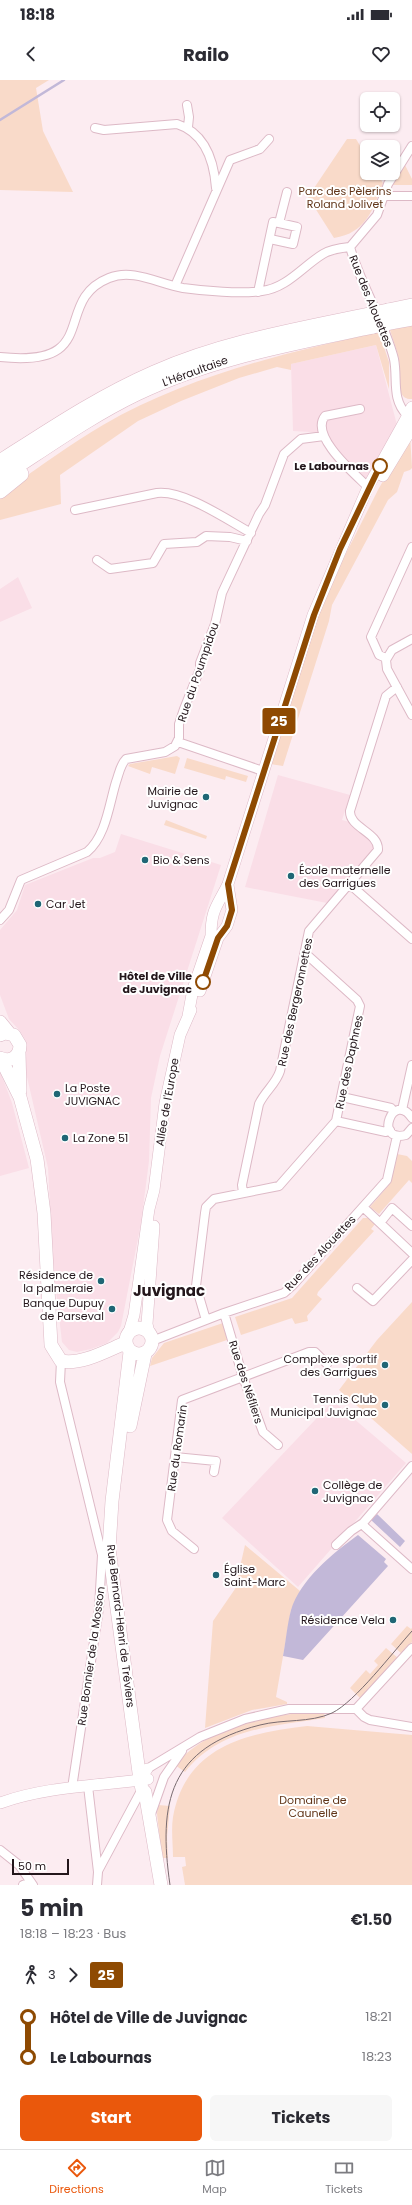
<!DOCTYPE html>
<html lang="en">
<head>
<meta charset="utf-8">
<style>
  :root { --surface:#fff; --page:#f7f7f7; --text:#2b2b33; --muted:#7c7c81; --line:#e1e1e2; --accent:#ea580c }
  body { margin:0; font-family:Poppins,sans-serif; background:var(--page); color:var(--text); height:100vh; display:flex; flex-direction:column; font-size:15px; white-space:nowrap }
  * { box-sizing:border-box; margin:0 }
  p { font-size:13px; color:var(--muted) }
  .icon { flex:none; width:22px; height:22px; fill:none; stroke:currentColor; stroke-width:2; stroke-linecap:round; stroke-linejoin:round }
  .map { position:relative; height:1805px; overflow:hidden }
  .details { display:flex; flex-direction:column; background:var(--surface); flex:1 }
  .details>* { flex:none }
  .badge { padding:0 8px; border-radius:3px; font-size:14px; line-height:26px }
  .controls { position:absolute; left:360px; top:12px; display:grid; gap:8px }
  .controls a { display:grid; place-items:center; width:40px; height:40px; border-radius:6px; background:var(--surface); box-shadow:0 1px 3px #0004; font-size:20px }
  .scale { position:absolute; left:12px; bottom:10px; width:57px; box-sizing:border-box; padding-left:4px; border:2px solid #23161b; border-top:0; font-size:11px; line-height:14px; white-space:nowrap; color:#23161b; -webkit-text-stroke:3px #fff; paint-order:stroke }
  .map>.badge { position:absolute; translate:-50% -50%; box-shadow:0 0 0 2px #fff }
  .legs { display:flex; align-items:center; gap:6px; height:44px; padding:0 20px; font-size:13px }
  .legs p { margin-inline-start:auto }
  .head { display:flex; align-items:center; justify-content:space-between; height:68px; padding:0 20px }
  h1 { font-size:22px; font-weight:700; line-height:30px }
  .cta { display:flex; gap:8px; margin-top:auto; padding:8px 20px }
  .cta a { flex:1; height:46px; border-radius:6px; background:var(--accent); color:#fff; font-size:16px; font-weight:700; line-height:46px; text-align:center }
  .cta a+a { background:var(--page); color:var(--text) }
  ul { padding:0 20px; list-style:none }
  li { display:flex; align-items:center; gap:14px; height:40px; font-size:15px }
  li i { display:grid; place-items:center; width:6px; height:100%; margin:0 5px; background:currentColor }
  li i::after { content:''; width:10px; height:10px; margin:-5px; border:3px solid; border-radius:50%; background:var(--surface) }
  li p { margin-inline-start:auto }
  li:first-child i { background:linear-gradient(#0000 50%,currentColor 0) }
  li:last-child i { background:linear-gradient(currentColor 50%,#0000 0) }
  .status { display:flex; justify-content:space-between; align-items:center; height:28px; padding:0 20px; background:var(--surface); direction:ltr }
  .status svg { height:11px; fill:currentColor }
  header { display:flex; justify-content:space-between; align-items:center; height:52px; padding:0 20px; background:var(--surface); font-size:18px; font-weight:700 }
  .dock { display:flex; justify-content:space-around; align-items:center; height:56px; border-top:1px solid var(--line); background:var(--surface); font-size:11px; color:var(--muted) }
  .dock a { display:grid; justify-items:center; gap:2px }
  .dock .active { color:var(--accent) }
  .map>svg:first-child { display:block }
  .built { fill:#fadee7 }
  .green { fill:#f9dac9 }
  .water { fill:#c2b8d8 }
  .lines { fill:none; stroke-linecap:round; stroke-linejoin:round }
  .stream { stroke:#c2b8d8; stroke-width:2.5 }
  .street-casing { stroke:#ddb9c6; stroke-width:10 }
  .secondary-casing { stroke:#ddb9c6; stroke-width:12 }
  .primary-casing { stroke:#ddb9c6; stroke-width:14 }
  .highway-casing { stroke:#ddb9c6; stroke-width:16 }
  .street { stroke:#fff; stroke-width:8 }
  .secondary { stroke:#fff; stroke-width:11 }
  .primary { stroke:#fff; stroke-width:13 }
  .highway { stroke:#fff; stroke-width:15 }
  .tram { stroke:#796b70; stroke-width:1 }
  .highway-bridge-casing { stroke:#ddb9c6; stroke-width:16; stroke-linecap:butt }
  .highway-bridge { stroke:#fff; stroke-width:15 }
  .line-1-casing { stroke:#fff; stroke-width:9 }
  .line-1 { stroke:#8e4a02; stroke-width:6 }
  .stop-1-dot { fill:#fff; stroke:#8e4a02; stroke-width:2 }
  .poi-dot { fill:#1f6675; stroke:#fff; stroke-width:1.5 }
  .labels { text-anchor:middle; dominant-baseline:central; stroke-width:4; stroke-linejoin:round; paint-order:stroke }
  .park-label { font-size:11px; fill:#613518; stroke:#fff }
  .street-label { font-size:11px; fill:#23161b; stroke:#fff }
  .stop-label { font-size:11px; font-weight:bold; fill:#23161b; stroke:#fff; text-anchor:end }
  .poi-label { font-size:11px; fill:#23161b; stroke:#fff; text-anchor:start }
  .district-label { font-size:15px; font-weight:bold; fill:#23161b; stroke:#fff }
</style>
</head>
<body>
<div class="status"><b>18:18</b><svg viewBox="0 0 49 12"><path d="M0 12V9h3v3zM5 12V6h3v6zM10 12V3h3v9zM15 12V0h3v12zM26 1h20v11H26zM47 4h2v5h-2z"/></svg></div>
<header><svg class="icon" aria-label="back" viewBox="0 0 24 24"><path d="M15 5l-7 7 7 7"/></svg>Railo<svg class="icon" aria-label="heart" viewBox="0 0 24 24"><path d="M12 20l-8-8c-3-5 5-10 8-4 3-6 11-1 8 4z"/></svg></header>
<div class="map">
<svg width="412" height="1805" viewBox="0 0 412 1805">
  <rect width="100%" height="100%" fill="#fcecf1"/>
  <!-- built -->
  <path class="built" d="M376 265 397 345 368 400 339 375 326 353 293 351 291 284Z
    M18 497 32 528 0 542V509Z
    M278 695 350 715 342 740 350 742 374 765V771L327 823 245 807Z
    M121 754 221 785 160 976 151 1018 149 1081 141 1143 121 1246 118 1252 107 1263 91 1269 77 1272 69 1270 62 1262 53 1184 48 1088 24 984 26 961 20 951 9 939 0 915V850L17 830 25 805 93 778H100L115 772Z
    M0 991 12 1023 29 1088 0 1096Z
    M333 1321 406 1383 298 1507 222 1438Z"/>
  <!-- green -->
  <path class="green" d="M0 0H49L36 8 43 51 73 112 0 110Z
    M347 59H356L367 77V93H377L383 103C373 130 366 153 334 158L308 117Z
    M405 85 412 99V105H392Z
    M412 245V319C393 320 401 291 399 280 397 270 393 260 390 250Z
    M379 252 389 282V309L376 265 291 284V290L277 287 239 298 181 321 138 341 60 395 61 424 0 440V419L12 406C42 385 72 363 103 345 188 296 284 273 379 252Z
    M410 355 412 388 410 390 404 392 397 412 388 420 332 525 329 541 283 686 270 684 325 515 379 408Z
    M177 676 180 678 175 694 152 687 150 694 128 686 130 684Z
    M187 678 248 696 246 702 226 696 225 700 184 688Z
    M166 740 207 756 206 759 164 745Z
    M397 1074 407 1076 412 1081V1103L409 1100 379 1134 370 1127 388 1106Z
    M363 1138H368L375 1144 371 1149 374 1151 318 1212 317 1215 322 1219 307 1236 308 1241 295 1244 292 1238 241 1255 235 1237 292 1218Z
    M412 1222V1374L339 1310 377 1260Z
    M223 1243 227 1260 150 1286 152 1278 164 1263Z
    M245 1465 300 1511 291 1530 276 1617 287 1622V1624L252 1630 205 1648 213 1541 235 1509Z
    M407 1546 411 1549 412 1548V1562L402 1574 391 1564Z
    M386 1568 398 1578 361 1619 350 1608 366 1590 370 1594 378 1585 374 1581Z
    M301 1633H324L325 1638C274 1646 220 1648 185 1692L175 1685C205 1650 256 1637 301 1633Z
    M307 1646 412 1655V1805H185L182 1787 186 1786 185 1777H173C173 1764 171 1750 173 1737 186 1666 246 1653 307 1646Z
    M158 1725 170 1726 167 1757 168 1778H162L157 1734Z"/>
  <!-- water -->
  <path class="water" d="M377 1434 405 1461 400 1467 371 1440Z
    M358 1455 386 1479 384 1482 388 1486 303 1580 283 1576C286 1561 287 1545 291 1530 300 1500 333 1473 358 1455Z"/>
  <g class="lines">
    <!-- stream -->
    <path class="stream" d="M0 40 64 0"/>
    <!-- street casing -->
    <g class="street-casing">
      <path id="street" d="M187 25 189 37 188 47
        M95 48 104 50 177 44C205 53 214 81 216 108
        M383 116H412
        M270 159 293 164 297 147 279 143
        M350 167C361 206 384 240 394 279 398 299 391 319 407 335
        M350 167 377 135 388 104 412 66
        M175 206 230 80 260 69 269 59
        M258 212 273 142 279 143 287 112
        M0 277C104 288 51 221 109 198 133 188 159 204 183 208 204 211 241 214 262 211 287 208 303 186 323 174 331 169 341 168 350 167
        M360 329 325 336C309 356 356 395 368 407
        M75 430 157 413C184 410 226 439 251 453
        M97 480 110 489 153 483 164 464 197 462 206 456 230 457 247 461
        M412 559 392 570 386 580 387 589 412 635
        M386 578 379 575 371 557 412 467
        M178 662 263 691
        M347 806 354 808 412 859
        M0 840 9 830 21 800 87 772C106 756 109 725 116 702 119 694 120 685 126 679L165 672 175 666 179 658V644L184 629 200 589V583L215 544 222 513 259 434 265 425 284 374 301 359 324 356
        M342 1017 391 1028 394 1032
        M402 1030 412 985
        M412 1038C393 1010 373 1063 406 1055L412 1048
        M336 1041 386 1052 390 1050
        M243 1113 242 1105 259 1024C265 1011 276 1004 280 991L309 851 378 770C379 752 349 748 350 731L386 616 397 607
        M363 1127 412 1173
        M380 1143 392 1128 412 1146
        M357 1208 373 1221 412 1180
        M224 1233 243 1297 263 1352 278 1365
        M206 1240 196 1206 205 1133 206 1127 214 1119 279 1106 336 1041 360 926 357 920 305 873
        M152 1261 224 1233 284 1213 293 1205 387 1100 397 1056
        M61 1281 60 1302 102 1475 99 1528 72 1708
        M175 1377 216 1381 214 1392
        M363 1443 365 1447 412 1489
        M336 1465 351 1451 363 1443 412 1386
        M194 1469 172 1451 167 1440 182 1320 309 1272H315L327 1284
        M356 1629 412 1568
        M356 1629 364 1637 370 1640 412 1647
        M147 1689 200 1657 245 1639 289 1629H356
        M88 1706 98 1792 97 1805
        M151 1734 164 1697 182 1671
        M0 1770 19 1785 33 1805
        M98 1791 142 1709
        M23 1805 31 1802"/>
    </g>
    <!-- secondary casing -->
    <g class="secondary-casing">
      <path id="secondary" d="M410 342 407 335 412 327
        M383 396 412 348
        M200 911 218 858 227 846 232 830 228 805
        M188 936 193 909 211 856C211 829 217 827 228 804L313 535 368 407 407 337
        M129 1252 134 1235 149 1129 154 1110 165 1023 180 955 191 930
        M149 1253 147 1244 154 1146
        M140 1700 147 1689
        M0 1723C47 1706 99 1706 148 1699"/>
    </g>
    <!-- primary casing -->
    <g class="primary-casing">
      <path id="primary" d="M0 942 9 953
        M0 955 5 953 14 955 20 965C20 976 11 983 0 978
        M19 973 20 1011
        M1 979 20 1017 37 1079 44 1133 51 1265 61 1281C82 1285 106 1271 125 1263
        M126 1261a13 13 0 1 1 26 0a13 13 0 1 1-26 0Z
        M130 1272 112 1421 109 1469 140 1700 142 1709 145 1712 161 1805
        M130 1346 145 1274"/>
    </g>
    <!-- highway casing -->
    <g class="highway-casing">
      <path id="highway" d="M388 231 412 226
        M391 242 412 238
        M0 382C50 350 99 317 154 293 222 263 297 250 369 235
        M0 397C45 368 89 336 137 313 212 277 293 263 373 246
        M0 411 21 394"/>
    </g>
    <!-- street -->
    <use href="#street" class="street"/>
    <!-- secondary -->
    <use href="#secondary" class="secondary"/>
    <!-- primary -->
    <use href="#primary" class="primary"/>
    <!-- highway -->
    <use href="#highway" class="highway"/>
    <!-- tram -->
    <path class="tram" d="M170 1805C158 1722 169 1668 260 1645 283 1639 310 1643 332 1633 355 1622 393 1572 412 1551"/>
    <!-- highway-bridge casing -->
    <g class="highway-bridge-casing">
      <path id="highway-bridge" d="M369 235 388 231
        M373 246 391 242"/>
    </g>
    <!-- highway-bridge -->
    <use href="#highway-bridge" class="highway-bridge"/>
  </g>
  <g class="lines">
    <!-- line-1 casing -->
    <g class="line-1-casing">
      <path id="line-1" d="M203 902 218 858 227 846 232 830 228 804 314 535 340 469 380 386"/>
    </g>
    <!-- line-1 -->
    <use href="#line-1" class="line-1"/>
  </g>
  <!-- markers -->
  <g class="stop-1-dot">
    <circle cx="380" cy="386" r="7"/>
    <circle cx="203" cy="902" r="7"/>
  </g>
  <g class="poi-dot">
    <circle cx="206" cy="717" r="4"/>
    <circle cx="145" cy="780" r="4"/>
    <circle cx="291" cy="796" r="4"/>
    <circle cx="38" cy="824" r="4"/>
    <circle cx="57" cy="1014" r="4"/>
    <circle cx="65" cy="1058" r="4"/>
    <circle cx="101" cy="1201" r="4"/>
    <circle cx="112" cy="1229" r="4"/>
    <circle cx="385" cy="1285" r="4"/>
    <circle cx="385" cy="1325" r="4"/>
    <circle cx="315" cy="1411" r="4"/>
    <circle cx="216" cy="1495" r="4"/>
    <circle cx="393" cy="1540" r="4"/>
  </g>
  <g class="labels">
    <!-- park labels -->
    <g class="park-label">
      <text x="345" y="111">Parc des Pèlerins<tspan x="345" dy="13">Roland Jolivet</tspan></text>
      <text x="313" y="1720">Domaine de<tspan x="313" dy="13">Caunelle</tspan></text>
    </g>
    <!-- street labels -->
    <g class="street-label">
      <text transform="translate(371 221) rotate(68)">Rue des Alouettes</text>
      <text transform="translate(195 291) rotate(-20)">L'Héraultaise</text>
      <text transform="translate(198 592) rotate(-71)">Rue du Poumpidou</text>
      <text transform="translate(295 922) rotate(-78)">Rue des Bergeronnettes</text>
      <text transform="translate(349 982) rotate(-78)">Rue des Daphnes</text>
      <text transform="translate(167 1022) rotate(-80)">Allée de l'Europe</text>
      <text transform="translate(320 1173) rotate(-47)">Rue des Alouettes</text>
      <text transform="translate(246 1302) rotate(72)">Rue des Néfliers</text>
      <text transform="translate(177 1368) rotate(-82)">Rue du Romarin</text>
      <text transform="translate(121 1546) rotate(83)">Rue Bernard-Henri de Tréviers</text>
      <text transform="translate(91 1576) rotate(-82)">Rue Bonnier de la Mosson</text>
    </g>
    <!-- stop labels -->
    <g class="stop-label">
      <text x="369" y="386">Le Labournas</text>
      <text x="192" y="896">Hôtel de Ville<tspan x="192" dy="13">de Juvignac</tspan></text>
    </g>
    <!-- poi labels -->
    <g class="poi-label">
      <text x="198" y="711" text-anchor="end">Mairie de<tspan x="198" dy="13">Juvignac</tspan></text>
      <text x="153" y="780">Bio &amp; Sens</text>
      <text x="299" y="790">École maternelle<tspan x="299" dy="13">des Garrigues</tspan></text>
      <text x="46" y="824">Car Jet</text>
      <text x="65" y="1008">La Poste<tspan x="65" dy="13">JUVIGNAC</tspan></text>
      <text x="73" y="1058">La Zone 51</text>
      <text x="93" y="1195" text-anchor="end">Résidence de<tspan x="93" dy="13">la palmeraie</tspan></text>
      <text x="104" y="1223" text-anchor="end">Banque Dupuy<tspan x="104" dy="13">de Parseval</tspan></text>
      <text x="377" y="1279" text-anchor="end">Complexe sportif<tspan x="377" dy="13">des Garrigues</tspan></text>
      <text x="377" y="1319" text-anchor="end">Tennis Club<tspan x="377" dy="13">Municipal Juvignac</tspan></text>
      <text x="323" y="1405">Collège de<tspan x="323" dy="13">Juvignac</tspan></text>
      <text x="224" y="1489">Église<tspan x="224" dy="13">Saint-Marc</tspan></text>
      <text x="385" y="1540" text-anchor="end">Résidence Vela</text>
    </g>
    <!-- district labels -->
    <g class="district-label">
      <text x="169" y="1210">Juvignac</text>
    </g>
  </g>
</svg>
<div class="controls">
<a><svg class="icon" aria-label="locate" viewBox="0 0 24 24"><circle cx="12" cy="12" r="6"/><path d="M12 2v4M12 18v4M2 12h4M18 12h4"/></svg></a>
<a><svg class="icon" aria-label="layers" viewBox="0 0 24 24"><path d="M12 4l9 5-9 5-9-5zM3 14l9 5 9-5"/></svg></a>
</div>
<div class="scale">50 m</div>
<b class="badge" style="left:279px;top:641px;background:#8e4a02;color:#fff">25</b>
</div>
<section class="details">
<div class="head"><div><h1>5 min</h1><p>18:18 – 18:23 · Bus</p></div><b>€1.50</b></div>
<div class="legs"><svg class="icon" aria-label="walk" viewBox="0 0 24 24"><circle cx="13" cy="4" r="2"/><path d="M13 8l-2 6 4 7M11 14l-3 7M7 12l3-4h3l4 4"/></svg>3<svg class="icon" aria-label="forward" viewBox="0 0 24 24"><path d="M9 5l7 7-7 7"/></svg><b class="badge" style="background:#8e4a02;color:#fff">25</b></div>
<ul>
<li><i style="color:#8e4a02"></i><b>Hôtel de Ville de Juvignac</b><p>18:21</p></li>
<li><i style="color:#8e4a02"></i><b>Le Labournas</b><p>18:23</p></li>
</ul>
<div class="cta"><a>Start</a><a>Tickets</a></div>
</section>
<nav class="dock">
<a class="active"><svg class="icon" aria-label="directions" viewBox="0 0 24 24"><path d="M12 3l9 9-9 9-9-9zM9 14v-3h6M13 9l2 2-2 2"/></svg>Directions</a>
<a><svg class="icon" aria-label="map" viewBox="0 0 24 24"><path d="M3 6l6-2 6 2 6-2v14l-6 2-6-2-6 2zM9 4v14M15 6v14"/></svg>Map</a>
<a><svg class="icon" aria-label="tickets" viewBox="0 0 24 24"><path d="M3 7h18v10H3zM15 7v10"/></svg>Tickets</a>
</nav>
</body>
</html>
